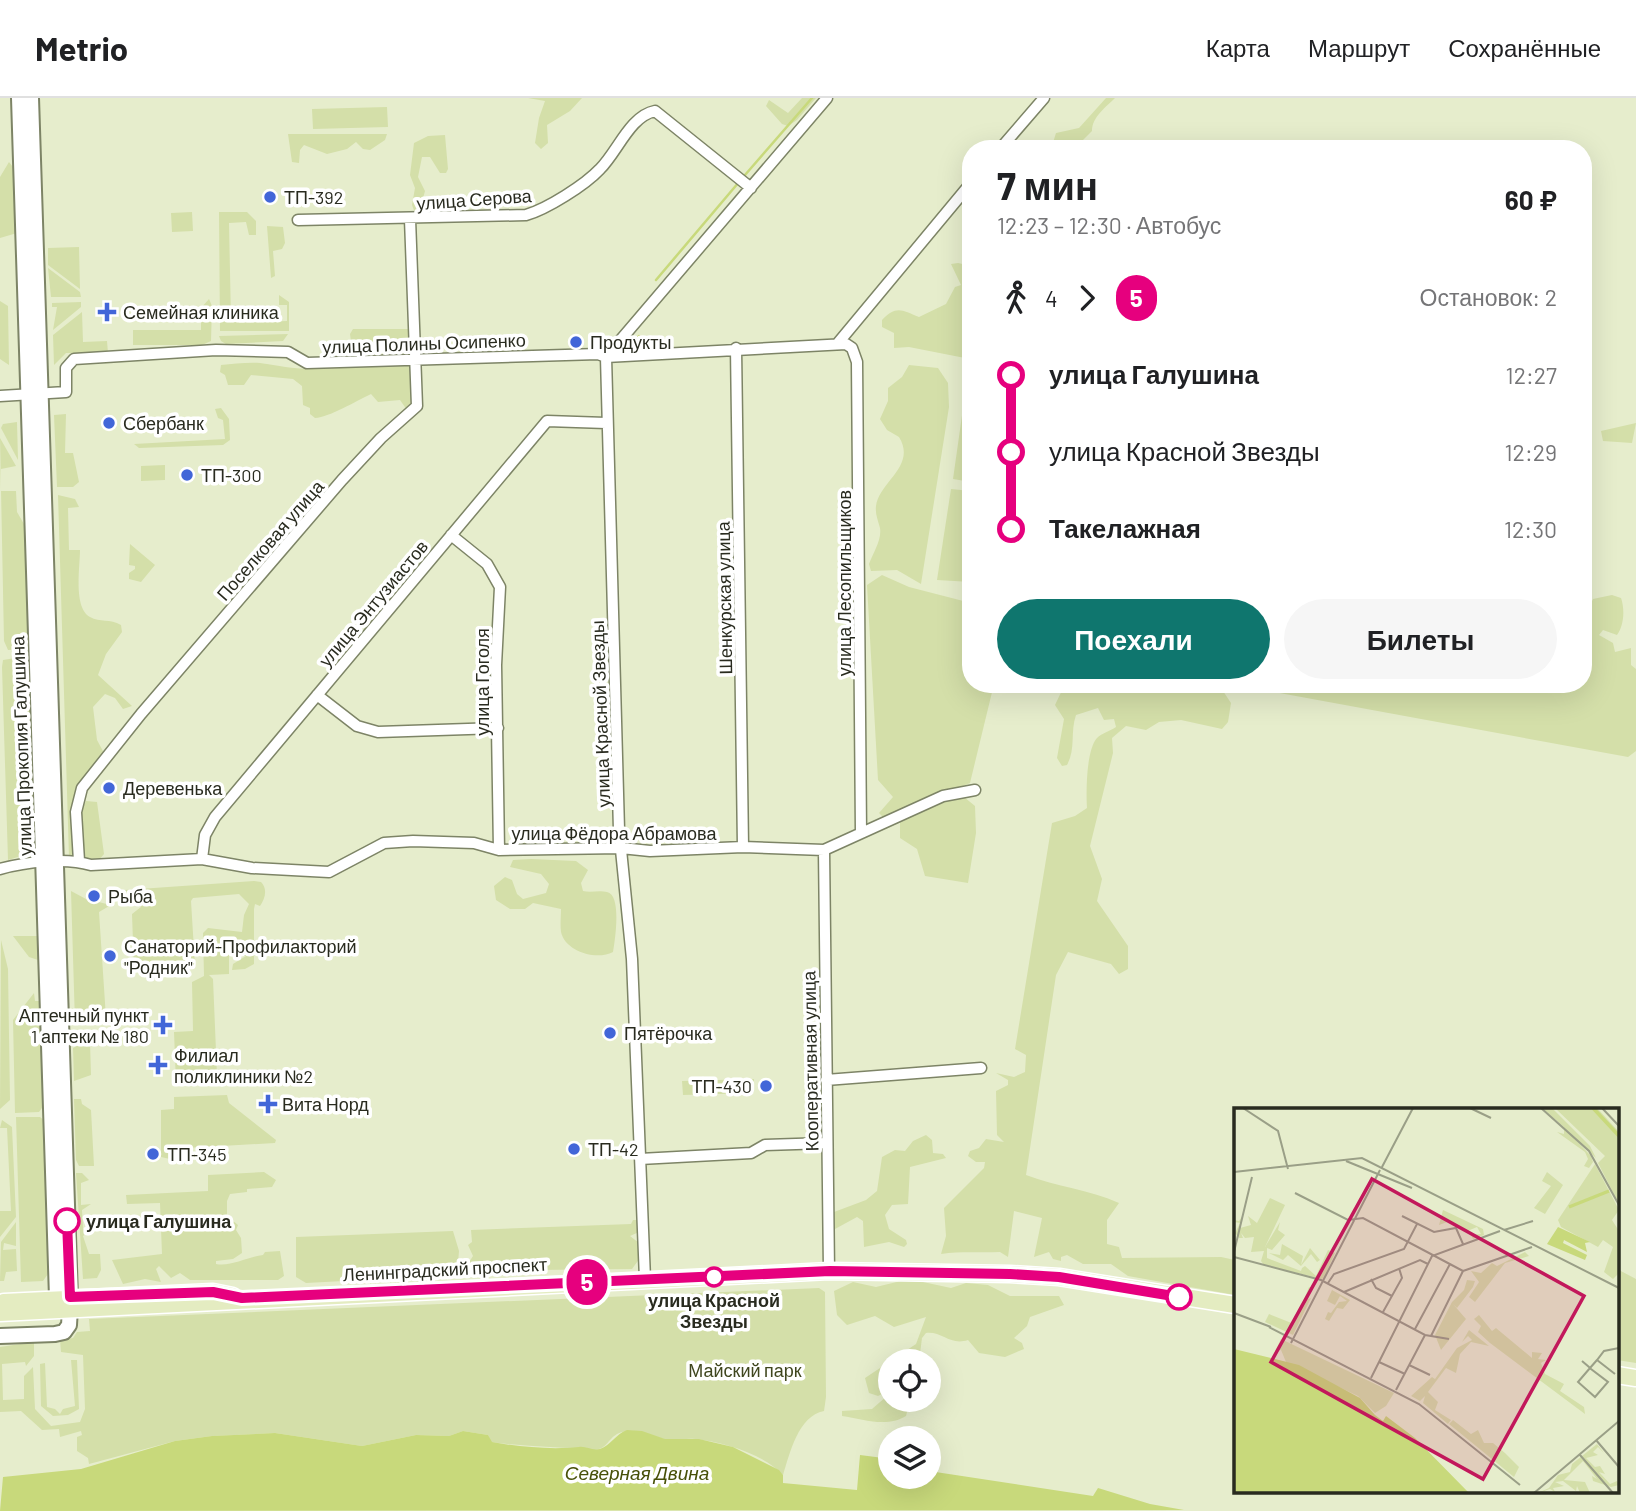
<!DOCTYPE html>
<html lang="ru">
<head>
<meta charset="utf-8">
<style>
  :root { --surface:#fff; --page:#f6f6f6; --text:#202124; --muted:#757577; --line:#e0e0e0; --accent:#0f766e }
  body { margin:0; font-family:Barlow,sans-serif; background:var(--page); color:var(--text); height:100vh; display:flex; flex-direction:column; font-size:26px; white-space:nowrap }
  * { box-sizing:border-box; margin:0 }
  p { font-size:23px; color:var(--muted) }
  .icon { flex:none; width:38px; height:38px; fill:none; stroke:currentColor; stroke-width:2; stroke-linecap:round; stroke-linejoin:round }
  .map { position:relative; flex:1; overflow:hidden }
  .details { position:absolute; left:962px; top:42px; width:630px; height:553px; display:flex; flex-direction:column; background:var(--surface); border-radius:28px; box-shadow:0 7px 28px #0002 }
  .details>* { flex:none }
  .badge { padding:0 14px; border-radius:23px; font-size:24px; line-height:46px }
  .buttons { position:absolute; left:878px; top:1251px; display:grid; gap:14px }
  .buttons a { display:grid; place-items:center; width:63px; height:63px; border-radius:50%; background:var(--surface); box-shadow:0 7px 28px #0002; font-size:35px }
  .map>.badge { position:absolute; translate:-50% -50%; box-shadow:0 0 0 4px #fff }
  .legs { display:flex; align-items:center; gap:10px; height:77px; padding:0 35px; font-size:23px }
  .legs p { margin-inline-start:auto }
  .overview { display:flex; align-items:center; justify-content:space-between; height:119px; padding:0 35px }
  h1 { font-size:38px; font-weight:700; line-height:52px }
  .cta { display:flex; gap:14px; margin-top:auto; padding:14px 35px }
  .cta a { flex:1; height:80px; border-radius:42px; background:var(--accent); color:#fff; font-size:28px; font-weight:700; line-height:80px; text-align:center }
  .cta a+a { background:var(--page); color:var(--text) }
  ul { padding:0 35px; list-style:none }
  li { display:flex; align-items:center; gap:24px; height:77px; font-size:26px }
  li i { display:grid; place-items:center; width:10px; height:100%; margin:0 9px; background:currentColor }
  li i::after { content:''; width:18px; height:18px; margin:-9px; border:5px solid; border-radius:50%; background:var(--surface) }
  li p { margin-inline-start:auto }
  li:first-child i { background:linear-gradient(#0000 50%,currentColor 0) }
  li:last-child i { background:linear-gradient(currentColor 50%,#0000 0) }
  header { display:flex; align-items:center; gap:42px; box-sizing:border-box; height:98px; padding:0 35px; background:var(--surface); border-bottom:2px solid var(--line) }
  header strong { font-size:33px }
  nav { display:flex; gap:38px; margin-inline-start:auto; font-size:24px }
  .map>svg:first-child { display:block }
  .green { fill:#d4dfa9 }
  .water { fill:#c8d97b }
  .lines { fill:none; stroke-linecap:round; stroke-linejoin:round }
  .stream { stroke:#c8d97b; stroke-width:2.5 }
  .minor-casing { stroke:#7d8466; stroke-width:13 }
  .secondary-casing { stroke:#7d8466; stroke-width:18 }
  .primary-casing { stroke:#fff; stroke-width:19 }
  .minor { stroke:#fff; stroke-width:10 }
  .secondary { stroke:#fff; stroke-width:14 }
  .primary { stroke:#e4ecc1; stroke-width:16 }
  .line-1-casing { stroke:#fff; stroke-width:16 }
  .line-1 { stroke:#e6007e; stroke-width:10 }
  .poi-dot { fill:#4266d8; stroke:#fff; stroke-width:2.5 }
  .stop-1-dot { fill:#fff; stroke:#e6007e; stroke-width:3.5 }
  .labels { text-anchor:middle; dominant-baseline:central; stroke-width:7; stroke-linejoin:round; paint-order:stroke }
  .poi-label { font-size:18px; fill:#292b1f; stroke:#fff; text-anchor:start }
  .street-label { font-size:18px; fill:#292b1f; stroke:#fff }
  .stop-label { font-size:18px; font-weight:bold; fill:#292b1f; stroke:#fff; text-anchor:start }
  .park-label { font-size:18px; fill:#3f461e; stroke:#fff }
  .water-label { font-size:19px; font-style:italic; fill:#475008; stroke:#fff }
  .inset-river { fill:none; stroke:#c8d97b; stroke-width:3.5 }
  .inset-road { fill:none; stroke:#9a9f87; stroke-width:2 }
  .view { fill:#c2185b; fill-opacity:0.15; stroke:#c2185b; stroke-width:3.5 }
  .inset-edge { fill:none; stroke:#292b1f; stroke-width:3.5 }
</style>
</head>
<body>
<header>
<strong>Metrio</strong>
<nav><a>Карта</a><a>Маршрут</a><a>Сохранённые</a></nav>
</header>
<div class="map">
<svg width="1636" height="1413" viewBox="0 0 1636 1413">
  <rect width="100%" height="100%" fill="#e6edcc"/>
  <!-- green -->
  <path class="green" d="M528 0H582L570 13 547 27 548 45 541 51 535 45 539 20 545 3Z
    M802 0H816L797 22 788 28 782 26 766 8 769 2 788 15Z
    M1106 0H1115C1106 9 1092 19 1092 33L1074 51H1051L1056 35 1079 30Z
    M387 9 388 29 313 31 312 11Z
    M288 36H387L385 42 370 52 363 51 356 44 347 51 327 56 304 47 300 52 299 65 292 64Z
    M445 37 448 71 446 75H440L430 59H422L418 79 425 93 422 104 425 109 420 115H415L412 107 415 90 410 77 414 45 428 38Z
    M9 64 16 73 17 135 0 140V79Z
    M192 114 193 133 172 134 171 115Z
    M219 114H247L256 123V137H249L246 124 229 125 231 222 239 223V225L287 223V207H279V197L289 204V233H220Z
    M267 128 283 129 285 145 282 151 273 153 275 178 271 180Z
    M79 149 80 191 48 167V150Z
    M958 165 971 168V384L953 381 970 261 909 249 894 250V235L882 229V222C896 207 902 212 919 219L946 206 955 189 961 187 951 166Z
    M48 170 80 194 81 199H51Z
    M209 201 212 208 211 243 202 247H133V232H201V210Z
    M0 203 8 208 9 267 0 261Z
    M81 204V209L53 232 57 209H52V205Z
    M82 214 83 244 107 243 108 255H66L54 267 53 237Z
    M353 231H409L414 305 407 312 400 302 378 304 371 296C356 303 330 319 315 320L310 316V310L303 307 302 288 293 281 251 277 244 287H228L225 277 220 274 221 267C233 266 248 264 260 265 296 270 320 278 353 258L350 236Z
    M288 236 283 243 226 246 221 243 219 238Z
    M909 267 938 270 948 285 949 309 921 486 897 472 871 473 869 466C873 455 882 442 880 430 878 422 875 416 876 408 879 384 917 368 899 339L887 332 880 321 888 303V290L902 279Z
    M221 310 229 321 230 342 223 347 139 350 134 346 225 341 223 322 218 320 215 311Z
    M66 316 65 355H73L79 384 73 389H57L54 317Z
    M17 324 18 362 1 330 3 326Z
    M1636 325 1632 345 1603 343 1601 333Z
    M0 340 16 368 1 371V393H16L17 414 24 426 30 543 22 551 8 552 4 543Z
    M165 367V382L141 383V368Z
    M951 391 971 393V484L937 482Z
    M58 397 75 401 79 409 68 410 69 452H80C80 469 73 510 90 519 100 525 110 520 121 527L122 534 106 556 98 577 132 608 123 611 115 600 105 596 93 609 97 642 104 655 74 709 73 757 69 760Z
    M130 446 155 467 141 484 129 481V475L135 471V468L129 467Z
    M882 477 909 489 971 505V586H994L970 685 885 721 879 715 893 699 878 682 867 487Z
    M1612 497 1621 500C1625 511 1624 528 1617 537L1603 532 1599 537 1613 545 1615 554 1631 550V567L1636 571V653L1628 659 1231 586H1584V520L1593 501Z
    M22 559 28 561 32 570 36 745 31 755 8 762 2 569 3 562Z
    M1065 586H1096L1103 590C1141 581 1185 585 1223 593L1231 605 1228 624 1222 631 1181 622 1159 624 1146 632 1126 628 1112 640 1113 655 1090 748 1102 781 1097 803 1128 848V871L1119 876 1111 866 1068 854 1056 877 1026 1077C1057 1089 1088 1091 1119 1105L1107 1122V1146L1119 1149 1122 1160 1221 1159 1235 1162V1197L1128 1178 1111 1166H1083L1067 1157 1061 1159V1163L1053 1161 1049 1154 1034 1159 1042 1120 1014 1113 1008 1159 1000 1154C979 1155 961 1153 941 1156L946 1138 944 1110 984 1070 985 1064H976L968 1058 970 1053 979 1050 986 1041 1004 1044 997 1037 996 993 1008 987V982L996 975 1014 979 1025 974 1026 957 1015 951 1052 725 1075 718 1087 710C1086 695 1086 652 1097 640 1102 635 1110 633 1116 629L1114 621 1104 622 1098 610 1076 617C1070 634 1076 651 1067 667L1062 668 1057 660 1064 621 1055 607Z
    M964 699 975 708 976 735 968 785 925 778 917 751 900 740V724L948 700Z
    M86 703 97 704 104 756 98 763 85 762 82 757 81 713Z
    M531 761 576 763 588 772 581 785 583 793C591 795 599 792 607 794 622 797 615 842 613 854 596 863 565 853 561 834 560 827 561 818 561 811L533 805 525 811H510L496 802 494 788 505 779 512 782 517 796 523 801 546 795 549 786 541 776 510 769 513 762Z
    M254 783 261 784C268 791 265 801 260 808L255 806 254 811V866L245 871 232 872 233 866 246 858H229V876L209 877 213 881 217 977H207L208 984 176 985 174 934 193 933 192 884 204 878 203 835 208 830 242 834 244 817 249 806 239 796 193 800 191 803 195 868 134 872 132 816 141 809 143 795 125 797V792Z
    M71 793 86 801 111 807 99 814 106 920 92 919V924L79 928 75 925Z
    M13 838H38V862L29 859Z
    M1 842 8 871 10 1002 0 1011Z
    M34 895 35 903H39L42 912 45 1006 39 1014 15 1015 13 922Z
    M86 943 90 944 91 977 74 983 73 950Z
    M754 981V995L683 997 682 983Z
    M227 997 229 1005 276 1042 275 1045 186 1050 172 1053 170 1061 161 1059V1012L174 1011V999Z
    M74 1001H81L82 1006 91 1012 94 1068H79L76 1062Z
    M16 1019H40L45 1023 50 1173 43 1183 21 1184Z
    M2 1022 12 1029 16 1119 0 1139V1113H11L7 1030H0Z
    M926 1037 932 1042 933 1055 943 1056 946 1060 910 1069 908 1106 892 1107 885 1117 889 1131 906 1142 907 1146 904 1149 889 1144 864 1149 863 1123 857 1119 835 1131 831 1130V1117L834 1114 866 1102 877 1093 882 1059 895 1052 905 1053 913 1043Z
    M264 1074 276 1082 272 1089 247 1091V1094L230 1096 227 1103V1118L238 1127 236 1132 241 1140 242 1155 233 1161 216 1163V1166C231 1169 247 1159 263 1157L265 1154 280 1153 284 1178 278 1182H190L180 1175 171 1180 159 1168 156 1171 161 1184 145 1181 123 1186 112 1162 162 1156 160 1105 127 1106 126 1097 208 1093V1077Z
    M76 1075H82L89 1082 81 1085V1107L91 1106 82 1112 83 1131 91 1132 83 1138 89 1156H100L101 1172 97 1180 83 1181Z
    M633 1122H639V1134L630 1138 639 1145 640 1160 632 1171 534 1172 532 1163H521L519 1171 470 1175 466 1169 473 1158 468 1147 472 1144 471 1132 631 1126Z
    M16 1124V1148L4 1145 3 1152 16 1151 17 1173 6 1174 4 1183H0L1 1144Z
    M453 1133 459 1153 457 1177 306 1185 296 1179V1139Z
    M1617 1171 1636 1181V1265L1617 1262Z
    M909 1181 951 1190 966 1185 988 1187 1010 1198H1059L1064 1207 1030 1219 1027 1228 1014 1240 1022 1245 1024 1251 1005 1259 979 1255 968 1242C950 1248 942 1233 926 1235L922 1240 919 1263 891 1264V1302H910L906 1318C887 1330 863 1321 842 1318V1313L872 1311 887 1298 886 1294 878 1298 869 1295 865 1280 916 1246 926 1219 894 1229 875 1218 847 1227 837 1217 834 1193 853 1184 876 1189Z
    M819 1190 825 1194 826 1299 824 1313C798 1318 790 1355 783 1377 764 1356 723 1344 695 1341 685 1340 674 1343 664 1341 649 1337 633 1328 617 1336 607 1342 606 1353 591 1352 559 1349 525 1349 491 1344L488 1337 463 1333 449 1338 416 1337 362 1348 275 1335 212 1338 175 1343 89 1366 88 1360 77 1353V1339L82 1337 81 1333 60 1339 59 1331 42 1332 21 1313 0 1314V1249L34 1244V1258L26 1268 25 1264 2 1266 3 1302 24 1301V1278L33 1269 35 1311 51 1328 80 1324 85 1311 83 1257 61 1254 60 1242 73 1240 77 1234 90 1233 89 1221Z
    M71 1262H77L79 1311 68 1317 53 1318 41 1308 40 1266 45 1265 47 1309 55 1311 60 1316 63 1311 75 1308Z"/>
  <!-- water -->
  <path class="water" d="M627 1332 642 1333 665 1341H699L733 1349 779 1372 783 1377V1385L857 1392 860 1357 891 1361V1379H929V1373L1093 1398 1098 1390 1150 1406 1184 1412 0 1413 3 1379 81 1371 175 1343 212 1338 275 1335 362 1348 416 1337 449 1338 463 1333 488 1337 492 1344C519 1349 552 1352 579 1349 586 1348 592 1353 600 1351 611 1347 616 1336 627 1332Z"/>
  <g class="lines">
    <!-- stream -->
    <path class="stream" d="M745 77 812 0
      M656 182 739 84
      M628 252 639 238"/>
    <!-- minor casing -->
    <g class="minor-casing">
      <path id="minor" d="M1000 51 1044 0
        M298 122 526 117C547 111 585 87 600 71 618 53 630 18 655 13L751 90
        M838 245 971 85
        M736 250 743 749
        M0 298 66 294V270L74 261 216 252 288 254 307 265 598 256 606 259 846 246 852 250 857 264 861 735
        M451 437 487 466 500 489 496 567 499 752
        M317 597 357 628 378 634 498 630
        M824 752 829 1173
        M202 761 205 737 215 719 547 323 606 325
        M79 763 76 714 82 690 141 616 342 382 381 340 417 308 410 121
        M0 771C25 764 66 759 91 767L202 761 252 770 329 774 384 745 413 743 474 745 499 752 621 750 650 753 743 749 824 752 943 698 975 692
        M826 982 981 970
        M640 1061 751 1055 765 1047 827 1045
        M645 1181 632 861 619 732 606 259 827 0"/>
    </g>
    <!-- secondary casing -->
    <g class="secondary-casing">
      <path id="secondary" d="M19 0 57 1200
        M31 0 70 1199
        M0 1238 55 1236 64 1234 69 1227 70 1210"/>
    </g>
    <!-- primary casing -->
    <g class="primary-casing">
      <path id="primary" d="M4 1204 213 1194 233 1198
        M0 1215 829 1173 1010 1176 1059 1179 1235 1207
        M1617 1277 1636 1280"/>
    </g>
    <!-- minor -->
    <use href="#minor" class="minor"/>
    <!-- secondary -->
    <use href="#secondary" class="secondary"/>
    <!-- primary -->
    <use href="#primary" class="primary"/>
  </g>
  <g class="lines">
    <!-- line-1 casing -->
    <g class="line-1-casing">
      <path id="line-1" d="M67 1123 70 1199 213 1194 242 1200 830 1173 1010 1176 1059 1179 1179 1199"/>
    </g>
    <!-- line-1 -->
    <use href="#line-1" class="line-1"/>
  </g>
  <!-- markers -->
  <g class="poi-dot">
    <circle cx="270" cy="99" r="7"/>
    <path d="M103.5 203.5h7v7h7v7h-7v7h-7v-7h-7v-7h7z"/>
    <circle cx="576" cy="244" r="7"/>
    <circle cx="109" cy="325" r="7"/>
    <circle cx="187" cy="377" r="7"/>
    <circle cx="109" cy="690" r="7"/>
    <circle cx="94" cy="798" r="7"/>
    <circle cx="110" cy="858" r="7"/>
    <path d="M159.5 916.5h7v7h7v7h-7v7h-7v-7h-7v-7h7z"/>
    <circle cx="610" cy="935" r="7"/>
    <path d="M154.5 956.5h7v7h7v7h-7v7h-7v-7h-7v-7h7z"/>
    <circle cx="766" cy="988" r="7"/>
    <path d="M264.5 995.5h7v7h7v7h-7v7h-7v-7h-7v-7h7z"/>
    <circle cx="574" cy="1051" r="7"/>
    <circle cx="153" cy="1056" r="7"/>
  </g>
  <g class="stop-1-dot">
    <circle cx="67" cy="1123" r="12"/>
    <circle cx="714" cy="1179" r="9"/>
    <circle cx="1179" cy="1199" r="12"/>
  </g>
  <g class="labels">
    <!-- poi labels -->
    <g class="poi-label">
      <text x="284" y="99">ТП-392</text>
      <text x="123" y="214">Семейная клиника</text>
      <text x="590" y="244">Продукты</text>
      <text x="123" y="325">Сбербанк</text>
      <text x="201" y="377">ТП-300</text>
      <text x="123" y="690">Деревенька</text>
      <text x="108" y="798">Рыба</text>
      <text x="124" y="848">Санаторий-Профилакторий<tspan x="124" dy="21">"Родник"</tspan></text>
      <text x="149" y="917" text-anchor="end">Аптечный пункт<tspan x="149" dy="21">1 аптеки № 180</tspan></text>
      <text x="624" y="935">Пятёрочка</text>
      <text x="174" y="957">Филиал<tspan x="174" dy="21">поликлиники №2</tspan></text>
      <text x="752" y="988" text-anchor="end">ТП-430</text>
      <text x="282" y="1006">Вита Норд</text>
      <text x="588" y="1051">ТП-42</text>
      <text x="167" y="1056">ТП-345</text>
    </g>
    <!-- street labels -->
    <g class="street-label">
      <text transform="translate(474 101) rotate(-4)">улица Серова</text>
      <text transform="translate(424 245) rotate(-2)">улица Полины Осипенко</text>
      <text transform="translate(270 442) rotate(-49)">Поселковая улица</text>
      <text transform="translate(844 485) rotate(-90)">улица Лесопильщиков</text>
      <text transform="translate(724 500) rotate(-91)">Шенкурская улица</text>
      <text transform="translate(373 505) rotate(-50)">улица Энтузиастов</text>
      <text transform="translate(482 584) rotate(-90)">улица Гоголя</text>
      <text transform="translate(600 616) rotate(-92)">улица Красной Звезды</text>
      <text transform="translate(21 648) rotate(-92)">улица Прокопия Галушина</text>
      <text x="614" y="735">улица Фёдора Абрамова</text>
      <text transform="translate(810 963) rotate(-91)">Кооперативная улица</text>
      <text transform="translate(445 1171) rotate(-3)">Ленинградский проспект</text>
    </g>
    <!-- stop labels -->
    <g class="stop-label">
      <text x="86" y="1123">улица Галушина</text>
      <text x="714" y="1202" text-anchor="middle">улица Красной<tspan x="714" dy="21">Звезды</tspan></text>
    </g>
    <!-- park labels -->
    <g class="park-label">
      <text x="745" y="1272">Майский парк</text>
    </g>
    <!-- water labels -->
    <g class="water-label">
      <text x="637" y="1374">Северная Двина</text>
    </g>
  </g>
  <!-- overview -->
  <g transform="translate(1234 1010)">
    <rect width="385" height="385" fill="#e6edcc"/>
    <path d="M308 0H318L356 38 362 50 333 23 357 48 359 54 355 60 350 58 354 51 351 44 323 24 330 26V19ZM321 0H363L385 24V96L364 55 371 48ZM361 56 385 102 378 112 385 123V165L379 171 370 164 379 139 369 132 364 139 327 119 324 112ZM313 64 329 77 311 106 300 100 317 78 308 73ZM36 90 51 97 31 139 46 114 44 122 51 127 38 142 33 140V150L67 163 68 160 71 158 82 168 94 142 101 145 90 170 88 171 30 157 27 153H17H27L30 143 17 144 20 129 11 130 7 125 9 130H5L1 125 6 115 0 114V112L5 113 9 107 6 120 17 117 14 108 23 115ZM209 102 249 121 250 127 239 131 237 127 247 126 243 119 231 124 216 113 205 117ZM48 136 69 148 67 157 76 140 86 152 83 154 77 146 67 158 54 147 49 152 35 145 46 147ZM291 144 295 148 271 155 241 194 235 189 245 174 237 163 247 165 258 155 263 158ZM233 172 241 173 239 179 223 200 219 196 232 211 207 242 201 227 218 194 230 182ZM75 179 78 180 74 191 77 190 59 227 31 214 35 206 60 216ZM98 182 116 192 109 201 103 200 95 213 91 211 94 204 97 205 105 194 113 193 106 188 101 197 93 193ZM245 207 258 223 262 220 298 250V244L308 245 304 251 312 252 307 255 311 266 330 276 326 283 350 299 351 306 256 235 244 224 247 218 240 211ZM235 222 255 238 237 234 226 246 222 265 212 260 194 284 204 294 201 302 217 312 214 316 189 295 191 288 186 293 177 288 198 269 201 271 223 240 238 232 234 228 228 234ZM47 231 160 285 152 298 141 305 124 288 52 254 47 242 41 243ZM219 312 237 326 244 322 250 335H259L271 345 285 359 280 369 215 316ZM363 336 370 345 364 339 359 344 364 347 352 350 361 359 366 358 371 366 365 364 376 376 383 373 385 377 377 379 359 373 358 368 363 371 349 353 330 372 351 374 356 385H346L343 378 342 383 329 373 321 374 330 378 319 380 321 384 316 381 304 385 315 380 324 367 336 364 338 356Z" fill="#d4dfa9"/>
    <path d="M324 119 356 134 351 135 353 144 330 132 329 135 353 147 351 152 313 136ZM0 241 65 257 126 290 141 307 149 313 152 308 181 330 235 385H0Z" fill="#c8d97b"/>
    <path class="inset-river" d="M359 0 385 28M335 99 375 83"/>
    <path class="inset-road" d="M9 0 44 23 54 61M236 0 257 10M307 0 355 43 385 97M368 0 385 18M112 53 178 80M148 59 179 0M0 64 128 50 385 180M61 85 114 112 129 110 229 163M168 108 200 124 222 120 229 136M270 122 299 113M0 144 18 69M0 149 87 172 191 227 215 231M229 163 298 139M137 171 142 180 158 188M94 175 100 166 170 141 183 116M110 184 186 152 194 156M149 204 168 170 165 160M0 205 37 219M35 219 185 296 286 377M181 221 216 156M197 228 229 163M57 235 146 62M363 252 381 266M348 253 355 259 357 261 374 274 361 289 344 274 356 260 363 252 370 243 385 240M145 254 171 266M175 257 196 267M137 270 198 148 266 123M162 282 191 227M362 332 385 359M346 347 379 385M300 385 385 313"/>
    <path class="view" d="M138 71 350 188 249 371 37 254Z"/>
    <rect width="385" height="385" class="inset-edge"/>
  </g>
</svg>
<div class="buttons">
<a><svg class="icon" aria-label="locate" viewBox="0 0 24 24"><circle cx="12" cy="12" r="6"/><path d="M12 2v4M12 18v4M2 12h4M18 12h4"/></svg></a>
<a><svg class="icon" aria-label="layers" viewBox="0 0 24 24"><path d="M12 4l9 5-9 5-9-5zM3 14l9 5 9-5"/></svg></a>
</div>
<b class="badge" style="left:587px;top:1184px;background:#e6007e;color:#fff">5</b>
<section class="details">
<div class="overview"><div><h1>7 мин</h1><p>12:23 – 12:30 · Автобус</p></div><b>60 ₽</b></div>
<div class="legs"><svg class="icon" aria-label="walk" viewBox="0 0 24 24"><circle cx="13" cy="4" r="2"/><path d="M13 8l-2 6 4 7M11 14l-3 7M7 12l3-4h3l4 4"/></svg>4<svg class="icon" aria-label="forward" viewBox="0 0 24 24"><path d="M9 5l7 7-7 7"/></svg><b class="badge" style="background:#e6007e;color:#fff">5</b><p>Остановок: 2</p></div>
<ul>
<li><i style="color:#e6007e"></i><b>улица Галушина</b><p>12:27</p></li>
<li><i style="color:#e6007e"></i><span>улица Красной Звезды</span><p>12:29</p></li>
<li><i style="color:#e6007e"></i><b>Такелажная</b><p>12:30</p></li>
</ul>
<div class="cta"><a>Поехали</a><a>Билеты</a></div>
</section>
</div>
</body>
</html>
